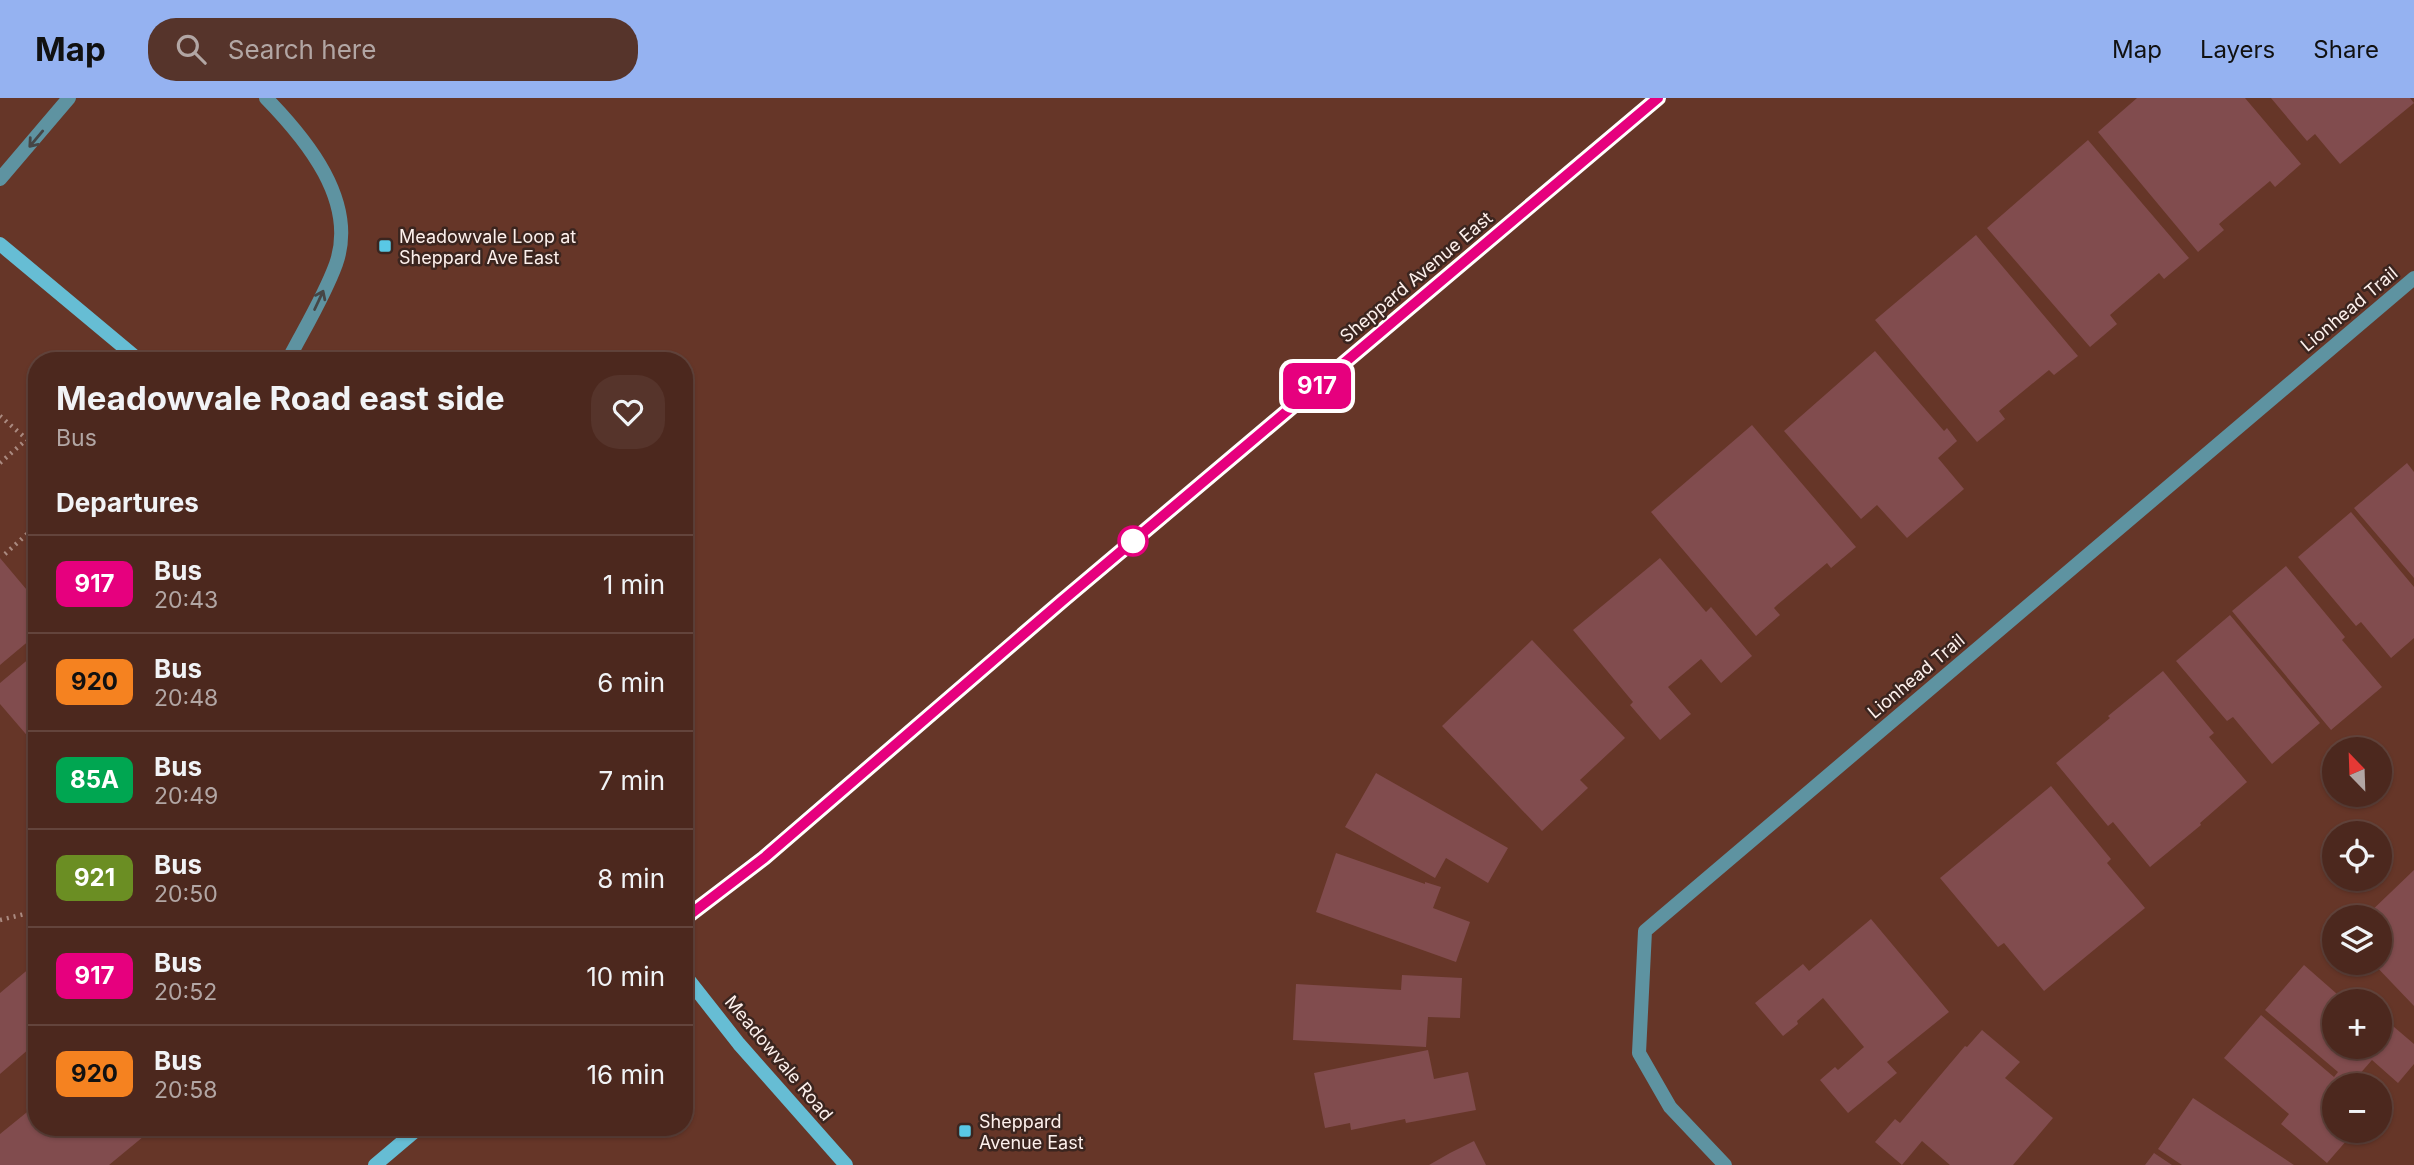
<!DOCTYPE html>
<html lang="en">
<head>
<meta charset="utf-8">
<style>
  :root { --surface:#4c281e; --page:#56342b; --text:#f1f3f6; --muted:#b2a6a4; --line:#63443c; --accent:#95b2f1 }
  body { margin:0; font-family:Inter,sans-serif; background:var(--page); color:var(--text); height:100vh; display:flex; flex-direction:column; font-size:26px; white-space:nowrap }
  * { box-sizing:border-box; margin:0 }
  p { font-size:23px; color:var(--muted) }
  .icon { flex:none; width:38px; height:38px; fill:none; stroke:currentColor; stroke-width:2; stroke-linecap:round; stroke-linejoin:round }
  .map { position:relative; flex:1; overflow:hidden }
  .details { position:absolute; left:28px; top:254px; width:665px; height:784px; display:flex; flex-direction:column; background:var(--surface); border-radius:28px; box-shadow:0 2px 5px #0004,0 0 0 2px var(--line) }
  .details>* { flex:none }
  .badge { padding:0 14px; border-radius:10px; font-size:24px; line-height:46px }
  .needle { width:46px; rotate:337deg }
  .controls { position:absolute; left:2322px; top:639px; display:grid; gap:14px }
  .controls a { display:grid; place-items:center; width:70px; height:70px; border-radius:50%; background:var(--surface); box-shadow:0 2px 5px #0004,0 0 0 2px var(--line); font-size:35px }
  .map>.badge { position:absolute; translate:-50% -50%; box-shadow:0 0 0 4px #fff }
  h2 { padding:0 28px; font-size:26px; line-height:63px }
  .round { display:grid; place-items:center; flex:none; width:74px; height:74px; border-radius:28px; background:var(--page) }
  .head { display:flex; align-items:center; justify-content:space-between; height:119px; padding:0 28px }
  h1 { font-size:33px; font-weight:700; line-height:52px }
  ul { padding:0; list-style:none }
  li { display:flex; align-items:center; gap:21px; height:98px; padding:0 28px; border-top:2px solid var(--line) }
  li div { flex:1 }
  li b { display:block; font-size:26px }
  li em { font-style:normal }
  li .badge { min-width:77px; font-weight:700; text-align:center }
  header { display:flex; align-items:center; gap:42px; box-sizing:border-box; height:98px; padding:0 35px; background:var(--accent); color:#111 }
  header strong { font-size:33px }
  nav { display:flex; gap:38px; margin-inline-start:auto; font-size:24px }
  .search { width:490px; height:63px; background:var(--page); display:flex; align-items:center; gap:18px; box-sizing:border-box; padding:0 24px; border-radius:28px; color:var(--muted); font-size:26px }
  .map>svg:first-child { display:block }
  .building { fill:#814c4e }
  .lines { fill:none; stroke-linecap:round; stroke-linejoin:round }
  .path { stroke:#aa8a80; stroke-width:4.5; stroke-dasharray:2 5; stroke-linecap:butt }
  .service { stroke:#5e93a1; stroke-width:14 }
  .minor { stroke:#5e93a1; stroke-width:14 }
  .secondary { stroke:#66bdd4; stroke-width:14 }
  .oneway { stroke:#464646 }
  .line-casing { stroke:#fff; stroke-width:16 }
  .line { stroke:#e6007e; stroke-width:10 }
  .poi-dot { fill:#59c8e5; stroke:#3b251f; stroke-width:2.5 }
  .stop-dot { fill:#fff; stroke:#e6007e; stroke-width:3.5 }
  .labels { text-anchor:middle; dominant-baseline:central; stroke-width:5; stroke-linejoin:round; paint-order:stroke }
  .poi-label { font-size:18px; fill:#fdf0ec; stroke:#3b251f; text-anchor:start }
  .street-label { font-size:18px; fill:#fdf0ec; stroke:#3b251f }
</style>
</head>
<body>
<header>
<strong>Map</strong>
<div class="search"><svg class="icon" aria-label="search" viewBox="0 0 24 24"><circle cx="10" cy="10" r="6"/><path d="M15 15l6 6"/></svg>Search here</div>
<nav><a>Map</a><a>Layers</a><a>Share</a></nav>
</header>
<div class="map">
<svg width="2414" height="1067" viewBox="0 0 2414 1067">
  <rect width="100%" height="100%" fill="#663628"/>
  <!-- building -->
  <path class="building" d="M2137 0H2245L2301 66 2275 89 2270 83 2219 126 2224 132 2198 154 2098 34Z
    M2271 0H2410L2414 5 2340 66 2315 36 2307 43Z
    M2088 42 2189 160 2164 181 2159 175 2110 217 2117 226 2090 249 1987 130Z
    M1976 137 2078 258 2054 277 2049 272 1999 313 2005 321 1977 344 1875 222Z
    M1875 253 1944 333 1947 330 1957 343 1938 360 1964 391 1907 440 1877 407 1861 421 1784 333Z
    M1752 327 1856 449 1831 470 1827 465 1777 507 1774 510 1780 517 1756 538 1651 414Z
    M2407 365 2414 374V480L2354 410Z
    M2351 414 2414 489V540L2391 560 2361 524 2356 528 2298 459Z
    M0 460 37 504V536L0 567Z
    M1660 460 1706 514 1711 509 1752 558 1721 585 1701 561 1668 589 1691 616 1660 642 1630 607 1633 604 1573 532Z
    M2286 468 2345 539 2342 542 2382 589 2331 632 2232 513Z
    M2230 517 2320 625 2272 666 2233 619 2227 623 2176 563Z
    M1532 542 1625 640 1580 682 1588 690 1542 733 1442 628Z
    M37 554V649L0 606V585Z
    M2163 573 2214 635 2209 639 2247 684 2200 725 2201 727 2150 769 2113 724 2108 728 2056 665 2110 620 2108 618Z
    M1376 675 1508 750 1488 785 1446 760 1435 780 1345 729Z
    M2051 688 2111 761 2107 765 2145 810 2044 893 2004 845 1998 849 1940 780Z
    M1336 755 1425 786V784L1441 789 1433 810 1470 824 1456 864 1316 814Z
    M2414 772V908L2372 864H2380V819H2365Z
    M1871 821 1949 914 1887 964 1897 975 1848 1015 1820 982 1835 969 1838 972 1864 949 1823 900 1797 923 1798 926 1783 938 1755 905 1803 866 1809 873Z
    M37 864V944L0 976V895Z
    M2304 867 2345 903H2334V948H2380V917L2414 946V966L2398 985 2372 962 2350 987H2334V1005L2328 1012 2334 1017V1032L2354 1034 2327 1065 2281 1026 2289 1016 2224 960 2261 917 2334 979 2338 974 2265 912Z
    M1402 877 1462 880 1460 920 1428 919 1426 949 1293 942 1296 886 1401 892Z
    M1982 932 2020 964 2005 980 2053 1020 2013 1067H1950L1922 1043 1902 1067 1875 1044 1895 1021 1900 1025 1965 948 1967 949Z
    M1428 952 1434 981 1468 974 1476 1012 1406 1025 1405 1021 1351 1032 1350 1025 1325 1030 1314 975Z
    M2193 1000 2294 1067H2182L2158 1051Z
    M37 1006V1029H155L109 1067H0V1036Z
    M1474 1043 1486 1067H1429L1450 1055Z
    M2154 1055 2172 1067H2145Z"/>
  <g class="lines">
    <!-- path -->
    <path class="path" d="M0 318 37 350
      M0 365 26 342
      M5 456 37 427
      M0 822 37 813"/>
    <!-- service -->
    <path class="service" d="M266 0C306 41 358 103 336 166 324 199 304 231 288 262
      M0 81 69 0"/>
    <!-- minor -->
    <path class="minor" d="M1725 1067 1670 1009 1639 955 1645 833 2414 180"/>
    <!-- secondary -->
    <path class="secondary" d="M0 146 139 262
      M684 821 763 760 1062 503 1658 0
      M684 876 739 946 846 1067
      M375 1067 420 1029"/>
  </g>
  <!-- one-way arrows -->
  <defs><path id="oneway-shaft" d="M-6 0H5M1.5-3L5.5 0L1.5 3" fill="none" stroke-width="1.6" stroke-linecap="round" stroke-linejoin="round" transform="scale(1.75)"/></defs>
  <g class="oneway">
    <use href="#oneway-shaft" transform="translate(36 41) rotate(130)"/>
    <use href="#oneway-shaft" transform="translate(319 202) rotate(-65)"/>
  </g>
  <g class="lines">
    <!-- line casing -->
    <g class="line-casing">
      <path id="line" d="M684 821 764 760 1062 503 1658 0"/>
    </g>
    <!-- line -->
    <use href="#line" class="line"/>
  </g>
  <!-- markers -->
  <g class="poi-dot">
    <rect x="378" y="141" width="14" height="14" rx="3.5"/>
    <rect x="958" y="1026" width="14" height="14" rx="3.5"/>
  </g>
  <circle class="stop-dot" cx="1133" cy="443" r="14"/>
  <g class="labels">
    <!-- poi labels -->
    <g class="poi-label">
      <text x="399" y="138">Meadowvale Loop at<tspan x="399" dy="21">Sheppard Ave East</tspan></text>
      <text x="979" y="1023">Sheppard<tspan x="979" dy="21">Avenue East</tspan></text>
    </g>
    <!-- street labels -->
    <g class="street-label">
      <text transform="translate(1416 179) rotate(-40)">Sheppard Avenue East</text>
      <text transform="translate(2349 211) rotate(-40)">Lionhead Trail</text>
      <text transform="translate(1916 578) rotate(-40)">Lionhead Trail</text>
      <text transform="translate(779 960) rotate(50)">Meadowvale Road</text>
    </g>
  </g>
</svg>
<div class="controls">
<a><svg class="needle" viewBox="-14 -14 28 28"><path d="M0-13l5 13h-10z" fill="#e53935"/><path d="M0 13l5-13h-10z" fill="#b2a6a4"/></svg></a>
<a><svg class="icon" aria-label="locate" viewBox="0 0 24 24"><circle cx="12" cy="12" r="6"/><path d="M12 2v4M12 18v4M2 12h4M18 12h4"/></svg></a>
<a><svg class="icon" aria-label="layers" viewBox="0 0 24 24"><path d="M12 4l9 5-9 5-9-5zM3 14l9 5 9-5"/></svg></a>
<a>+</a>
<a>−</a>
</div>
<b class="badge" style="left:1317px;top:288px;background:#e6007e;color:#fff">917</b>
<section class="details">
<div class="head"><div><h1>Meadowvale Road east side</h1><p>Bus</p></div><a class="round"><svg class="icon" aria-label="heart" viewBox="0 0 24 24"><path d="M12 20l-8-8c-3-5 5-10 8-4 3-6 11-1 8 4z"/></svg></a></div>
<h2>Departures</h2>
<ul>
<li><span class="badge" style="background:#e6007e;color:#fff">917</span><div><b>Bus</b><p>20:43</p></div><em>1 min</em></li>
<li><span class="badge" style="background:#f58220;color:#111">920</span><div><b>Bus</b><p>20:48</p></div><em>6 min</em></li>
<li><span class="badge" style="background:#00a651;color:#fff">85A</span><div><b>Bus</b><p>20:49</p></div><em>7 min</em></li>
<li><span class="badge" style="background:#6b8e23;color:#fff">921</span><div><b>Bus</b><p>20:50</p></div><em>8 min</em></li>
<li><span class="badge" style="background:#e6007e;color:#fff">917</span><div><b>Bus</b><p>20:52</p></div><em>10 min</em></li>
<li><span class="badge" style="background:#f58220;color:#111">920</span><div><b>Bus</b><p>20:58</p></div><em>16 min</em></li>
</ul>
</section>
</div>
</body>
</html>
